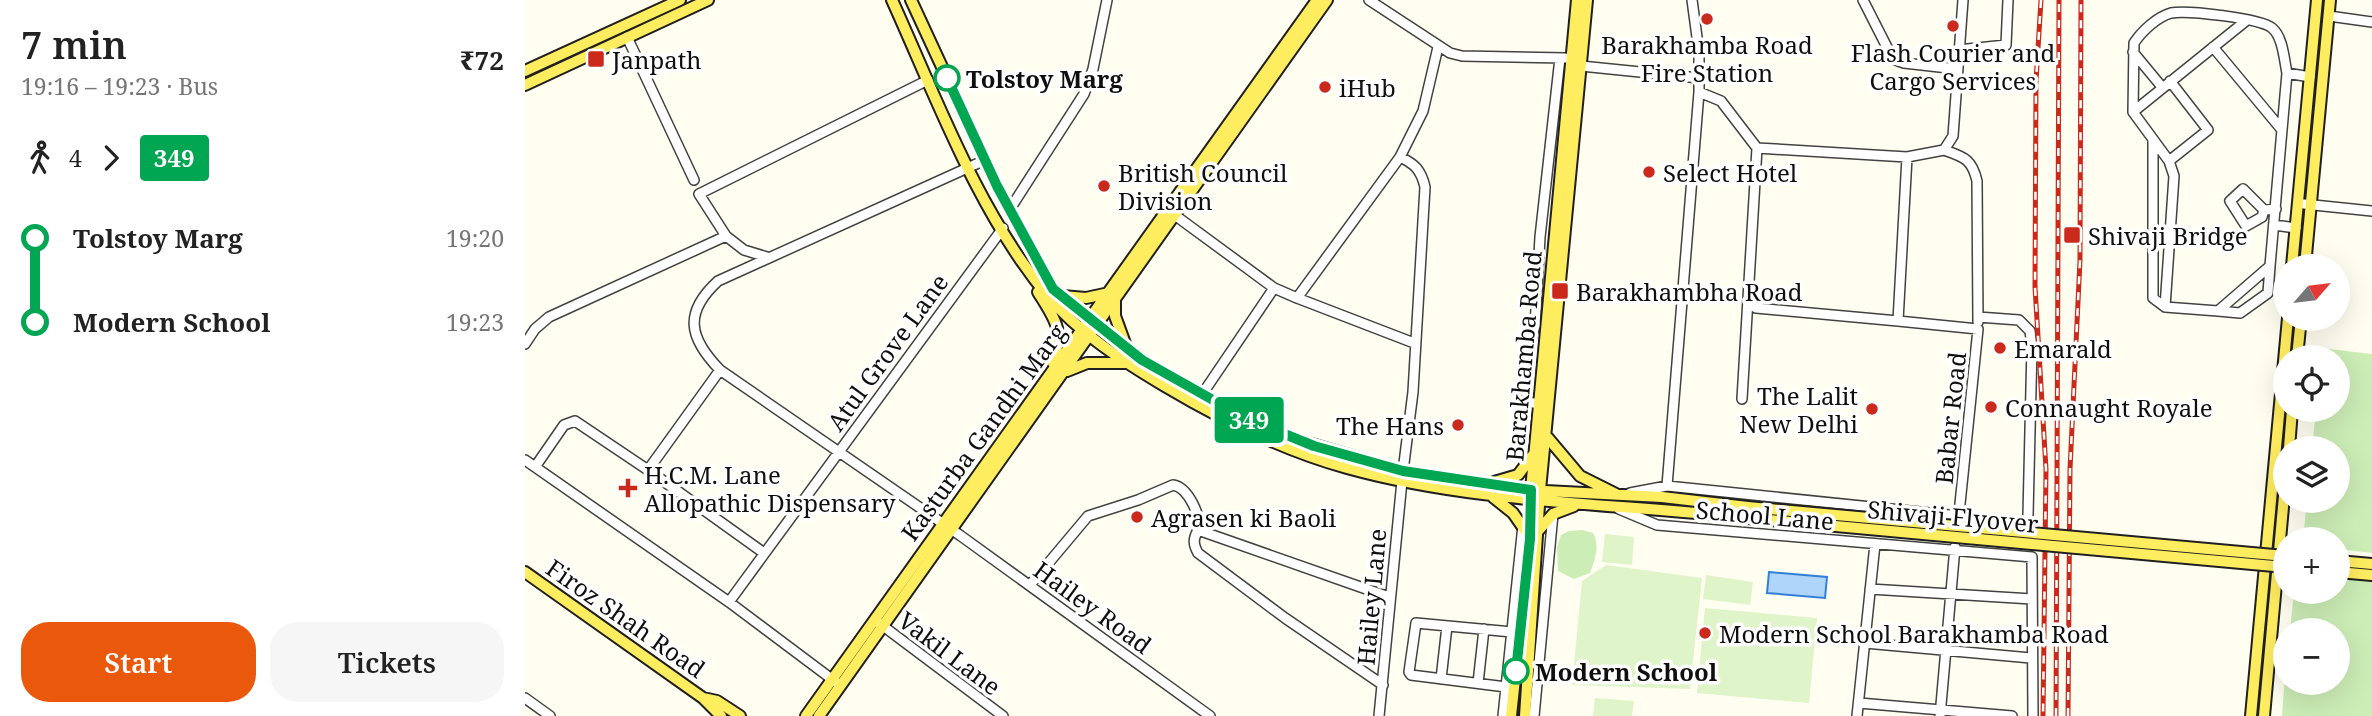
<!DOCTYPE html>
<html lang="en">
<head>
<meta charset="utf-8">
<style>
  :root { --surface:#fff; --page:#f6f6f6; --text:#222; --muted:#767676; --accent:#ea580c }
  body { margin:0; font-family:"Noto Serif",serif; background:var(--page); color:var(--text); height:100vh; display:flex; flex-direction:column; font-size:26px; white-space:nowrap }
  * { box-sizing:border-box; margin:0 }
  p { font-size:23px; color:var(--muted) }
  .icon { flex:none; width:38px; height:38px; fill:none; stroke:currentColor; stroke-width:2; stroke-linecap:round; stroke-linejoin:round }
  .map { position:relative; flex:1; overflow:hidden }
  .side { display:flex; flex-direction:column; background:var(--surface); width:525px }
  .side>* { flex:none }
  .badge { padding:0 14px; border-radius:5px; font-size:24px; line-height:46px }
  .needle { width:46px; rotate:62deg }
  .fabs { position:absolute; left:1748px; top:254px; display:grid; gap:14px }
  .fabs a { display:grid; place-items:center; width:77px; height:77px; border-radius:50%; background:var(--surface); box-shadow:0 7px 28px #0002; font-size:35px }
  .map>.badge { position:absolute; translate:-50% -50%; box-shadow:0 0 0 4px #fff }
  .legs { display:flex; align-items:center; gap:10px; height:77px; padding:0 21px; font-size:23px }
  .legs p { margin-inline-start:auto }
  .summary { display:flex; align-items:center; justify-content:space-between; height:119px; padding:0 21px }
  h1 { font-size:38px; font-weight:600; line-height:52px }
  .primary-button { display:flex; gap:14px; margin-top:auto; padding:14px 21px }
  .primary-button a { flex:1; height:80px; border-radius:28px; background:var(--accent); color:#fff; font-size:28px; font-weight:600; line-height:80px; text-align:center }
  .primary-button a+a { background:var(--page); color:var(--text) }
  ul { padding:0 21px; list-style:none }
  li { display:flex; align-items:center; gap:24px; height:84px; font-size:26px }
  li i { display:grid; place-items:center; width:10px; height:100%; margin:0 9px; background:currentColor }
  li i::after { content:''; width:18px; height:18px; margin:-9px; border:5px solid; border-radius:50%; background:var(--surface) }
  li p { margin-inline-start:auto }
  li:first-child i { background:linear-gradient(#0000 50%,currentColor 0) }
  li:last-child i { background:linear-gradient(currentColor 50%,#0000 0) }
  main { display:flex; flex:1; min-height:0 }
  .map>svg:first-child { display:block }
  .green { fill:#ccedb6 }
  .pitch { fill:#dff4c9 }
  .water { fill:#b0d5fb; stroke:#3180d8; stroke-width:2 }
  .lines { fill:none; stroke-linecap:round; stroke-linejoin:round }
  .minor-casing { stroke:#424242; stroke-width:12 }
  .major-casing { stroke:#202020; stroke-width:14 }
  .minor { stroke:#fff; stroke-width:9 }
  .major { stroke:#ffed60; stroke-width:10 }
  .rail-casing { stroke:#cb291b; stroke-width:5 }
  .rail { stroke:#fff; stroke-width:2.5; stroke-dasharray:8; stroke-linecap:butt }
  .major-bridge-casing { stroke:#202020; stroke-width:14; stroke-linecap:butt }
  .major-bridge { stroke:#ffed60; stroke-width:10 }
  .line-1-casing { stroke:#fff; stroke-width:16 }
  .line-1 { stroke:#00a651; stroke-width:10 }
  .poi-dot { fill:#cb291b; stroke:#fff; stroke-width:2.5 }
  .stop-1-dot { fill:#fff; stroke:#00a651; stroke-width:3.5 }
  .labels { text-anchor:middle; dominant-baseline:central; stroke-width:7; stroke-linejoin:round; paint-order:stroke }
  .poi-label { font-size:24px; fill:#0f0f0f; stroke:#fff; text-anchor:start }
  .stop-label { font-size:24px; font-weight:bold; fill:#0f0f0f; stroke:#fff; text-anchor:start }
  .street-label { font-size:24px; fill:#0f0f0f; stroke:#fff }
</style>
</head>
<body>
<main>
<section class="side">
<div class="summary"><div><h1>7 min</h1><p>19:16 – 19:23 · Bus</p></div><b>₹72</b></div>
<div class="legs"><svg class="icon" aria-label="walk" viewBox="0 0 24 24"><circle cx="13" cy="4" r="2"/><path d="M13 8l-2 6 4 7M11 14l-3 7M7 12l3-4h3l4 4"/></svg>4<svg class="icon" aria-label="forward" viewBox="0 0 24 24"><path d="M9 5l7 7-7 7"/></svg><b class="badge" style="background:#00a651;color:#fff">349</b></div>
<ul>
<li><i style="color:#00a651"></i><b>Tolstoy Marg</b><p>19:20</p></li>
<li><i style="color:#00a651"></i><b>Modern School</b><p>19:23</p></li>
</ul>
<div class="primary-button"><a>Start</a><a>Tickets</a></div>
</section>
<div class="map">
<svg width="1847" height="716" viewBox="0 0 1847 716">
  <rect width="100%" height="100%" fill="#fffef0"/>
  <!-- green -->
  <path class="green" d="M1796 348 1847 354V553L1813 549V539H1778L1782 501 1813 500V448H1787L1791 410H1813V357H1795Z
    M1057 530 1068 533C1075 546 1070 560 1065 573L1049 579 1033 571 1032 547 1036 535 1044 531Z
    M1813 577 1847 580V716H1757L1760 675V682H1813V630H1765L1769 592H1813Z"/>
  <!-- pitch -->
  <path class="pitch" d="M1080 534 1109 537 1107 565 1077 562Z
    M1081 565 1177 578 1165 689 1047 685 1057 581Z
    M1181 575 1228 582 1225 605 1178 599Z
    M1180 608 1292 618 1284 703 1172 693Z
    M1070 698 1109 701 1107 716H1068Z"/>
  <!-- water -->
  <path class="water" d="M1244 572 1302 577 1300 598 1242 593Z"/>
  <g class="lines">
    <!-- minor casing -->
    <g class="minor-casing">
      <path id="minor" d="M844 0 925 53 937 56 1040 58
        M1338 0 1368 59 1379 63 1432 69
        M1804 16 1847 22
        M102 37 169 180
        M1688 47 1757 130
        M1433 50 1481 45 1483 0
        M1608 52 1637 87
        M1056 66 1174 78
        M1174 92 1196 101 1232 148 1382 157 1419 150 1428 136 1438 0
        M1608 112 1722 20
        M1628 139V298L1640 307 1693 311 1745 266 1762 73
        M1419 150C1439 157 1447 159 1452 181L1453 322
        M875 157 772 298 889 343
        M460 160 193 281C158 313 164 338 195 370L436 536 685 716
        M1644 161 1683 130 1645 81
        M1779 204 1847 211
        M485 209 559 94 568 69 582 0
        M1739 210 1737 217 1721 226 1705 201 1718 189 1739 210 1751 209
        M651 216 749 288 676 396
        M1749 225 1771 228
        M201 236 174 194 403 80
        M749 288 772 298
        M1224 303 1231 308 1373 321 1382 157
        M1640 307 1649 176 1644 161 1608 112 1609 43C1617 31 1632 17 1646 13 1661 10 1735 18 1747 28 1758 37 1759 59 1762 73L1785 77
        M1693 311 1715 313 1743 293 1745 266
        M1453 317 1494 320 1505 331 1507 346 1503 515
        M1373 321 1453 329 1432 533
        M0 344 10 329 24 317 201 236 219 250 242 257
        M1217 399 1232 148
        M1015 404 1002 402V351L1010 326 1015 237 1035 58
        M0 460 204 602 312 683
        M10 467 39 425 50 421 123 470 195 370
        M123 470 239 553
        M878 471 888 392 900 187C896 170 890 164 875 157L898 111 913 47
        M1142 486 1174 92V52L1167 0
        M1105 493 1142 486 1434 516
        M1094 509 1132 525 1507 557 1508 716
        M505 585 563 516 613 500 648 485C663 487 677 517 673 530
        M1345 589 1507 599
        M204 602 478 228
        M354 623 478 716
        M1340 643 1506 658
        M916 679 922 626
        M953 683 959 629
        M858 685 760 618 673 553C668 544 668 539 673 530L864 597
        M981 687 886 675 884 672 891 623 987 632
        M0 698 25 716
        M1334 703 1487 716
        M854 716 877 481
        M978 716 998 525
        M1009 716 1028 514
        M1332 716 1350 544
        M1415 716 1430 547"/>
    </g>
    <!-- major casing -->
    <g class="major-casing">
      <path id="major" d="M367 0C411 97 453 212 522 295 553 332 596 360 638 385 695 419 757 450 822 468 952 504 1089 503 1222 518
        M386 0 472 186 528 289 617 360 666 391 773 440 878 471 1001 490 1137 497 1223 507
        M0 71 155 0
        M0 85 183 0
        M1767 266 1792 0
        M1780 266 1805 0
        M513 292C531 321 539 329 528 363
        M537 296 561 298 584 293
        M590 301V316L602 349
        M1772 357 1776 318
        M542 371 562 363H600
        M1023 438 1055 476 1091 494
        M1764 448 1767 410
        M969 482 993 475 1008 455
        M968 497 988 513 1004 536
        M1014 530 1028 514 1049 506
        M1813 561 1847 564
        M0 572 178 698 196 716
        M1813 572 1847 575
        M178 698 192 701 215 716
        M281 716 792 0
        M294 716 802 0
        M986 716 1005 539 1006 490 1052 0
        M1000 716 1015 490 1062 0
        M1726 716 1763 318
        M1739 716 1760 485"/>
    </g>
    <!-- minor -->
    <use href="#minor" class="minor"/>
    <!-- major -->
    <use href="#major" class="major"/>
    <!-- rail casing -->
    <g class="rail-casing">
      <path id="rail" d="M1516 0 1511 81 1510 287 1521 469 1518 716
        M1531 716 1534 0
        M1543 716 1545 469 1555 260 1556 0"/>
    </g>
    <!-- rail -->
    <use href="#rail" class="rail"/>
    <!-- major-bridge casing -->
    <g class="major-bridge-casing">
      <path id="major-bridge" d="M1223 507 1760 556
        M1222 518 1760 567"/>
    </g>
    <!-- major-bridge -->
    <use href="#major-bridge" class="major-bridge"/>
  </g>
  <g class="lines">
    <!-- line-1 casing -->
    <g class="line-1-casing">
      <path id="line-1" d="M422 78 472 186 528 289 617 360 720 418 789 446 878 471 1006 490 1005 539 991 671"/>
    </g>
    <!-- line-1 -->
    <use href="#line-1" class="line-1"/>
  </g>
  <!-- markers -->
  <g class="poi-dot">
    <circle cx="1182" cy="19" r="7"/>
    <circle cx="1428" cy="26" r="7"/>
    <rect x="62" y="50" width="18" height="18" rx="3.5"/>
    <circle cx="800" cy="87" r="7"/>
    <circle cx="1124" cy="172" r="7"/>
    <circle cx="579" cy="186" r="7"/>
    <rect x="1538" y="226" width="18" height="18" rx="3.5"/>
    <rect x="1026" y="282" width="18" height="18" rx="3.5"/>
    <circle cx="1475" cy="348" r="7"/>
    <circle cx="1466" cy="407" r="7"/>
    <circle cx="1347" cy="409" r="7"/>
    <circle cx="933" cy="425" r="7"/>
    <path d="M99.5 477.5h7v7h7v7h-7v7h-7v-7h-7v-7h7z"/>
    <circle cx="612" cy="517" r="7"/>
    <circle cx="1180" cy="633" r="7"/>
  </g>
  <g class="stop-1-dot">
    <circle cx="422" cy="78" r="12"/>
    <circle cx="991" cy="671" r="12"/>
  </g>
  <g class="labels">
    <!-- poi labels -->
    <g class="poi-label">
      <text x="1182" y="44" text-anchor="middle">Barakhamba Road<tspan x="1182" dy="28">Fire Station</tspan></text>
      <text x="1428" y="52" text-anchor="middle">Flash Courier and<tspan x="1428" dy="28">Cargo Services</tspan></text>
      <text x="87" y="59">Janpath</text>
      <text x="814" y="87">iHub</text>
      <text x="593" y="172">British Council<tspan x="593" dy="28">Division</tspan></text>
      <text x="1138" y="172">Select Hotel</text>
      <text x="1563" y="235">Shivaji Bridge</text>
      <text x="1051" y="291">Barakhambha Road</text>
      <text x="1489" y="348">Emarald</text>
      <text x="1333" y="395" text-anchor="end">The Lalit<tspan x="1333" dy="28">New Delhi</tspan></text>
      <text x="1480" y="407">Connaught Royale</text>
      <text x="919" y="425" text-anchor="end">The Hans</text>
      <text x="119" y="474">H.C.M. Lane<tspan x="119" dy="28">Allopathic Dispensary</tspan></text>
      <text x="626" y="517">Agrasen ki Baoli</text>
      <text x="1194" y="633">Modern School Barakhamba Road</text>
    </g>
    <!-- stop labels -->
    <g class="stop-label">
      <text x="441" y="78">Tolstoy Marg</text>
      <text x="1010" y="671">Modern School</text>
    </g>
    <!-- street labels -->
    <g class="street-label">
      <text transform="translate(362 352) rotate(-54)">Atul Grove Lane</text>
      <text transform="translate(998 356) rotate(-85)">Barakhamba Road</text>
      <text transform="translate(1425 418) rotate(-84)">Babar Road</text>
      <text transform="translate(458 432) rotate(-54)">Kasturba Gandhi Marg</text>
      <text transform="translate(1240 515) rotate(5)">School Lane</text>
      <text transform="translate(1428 516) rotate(5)">Shivaji Flyover</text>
      <text transform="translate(846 597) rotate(-85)">Hailey Lane</text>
      <text transform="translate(568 607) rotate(36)">Hailey Road</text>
      <text transform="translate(101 618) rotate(35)">Firoz Shah Road</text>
      <text transform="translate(425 653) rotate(37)">Vakil Lane</text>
    </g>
  </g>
</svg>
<div class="fabs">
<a><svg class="needle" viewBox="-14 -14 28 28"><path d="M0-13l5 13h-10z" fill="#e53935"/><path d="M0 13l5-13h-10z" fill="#767676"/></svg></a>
<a><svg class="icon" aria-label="locate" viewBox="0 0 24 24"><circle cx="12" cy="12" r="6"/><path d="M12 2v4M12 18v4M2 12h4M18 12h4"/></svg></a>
<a><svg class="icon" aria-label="layers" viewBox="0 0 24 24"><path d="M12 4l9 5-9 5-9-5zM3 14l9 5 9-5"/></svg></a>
<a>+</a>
<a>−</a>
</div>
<b class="badge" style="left:724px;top:420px;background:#00a651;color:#fff">349</b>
</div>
</main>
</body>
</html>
